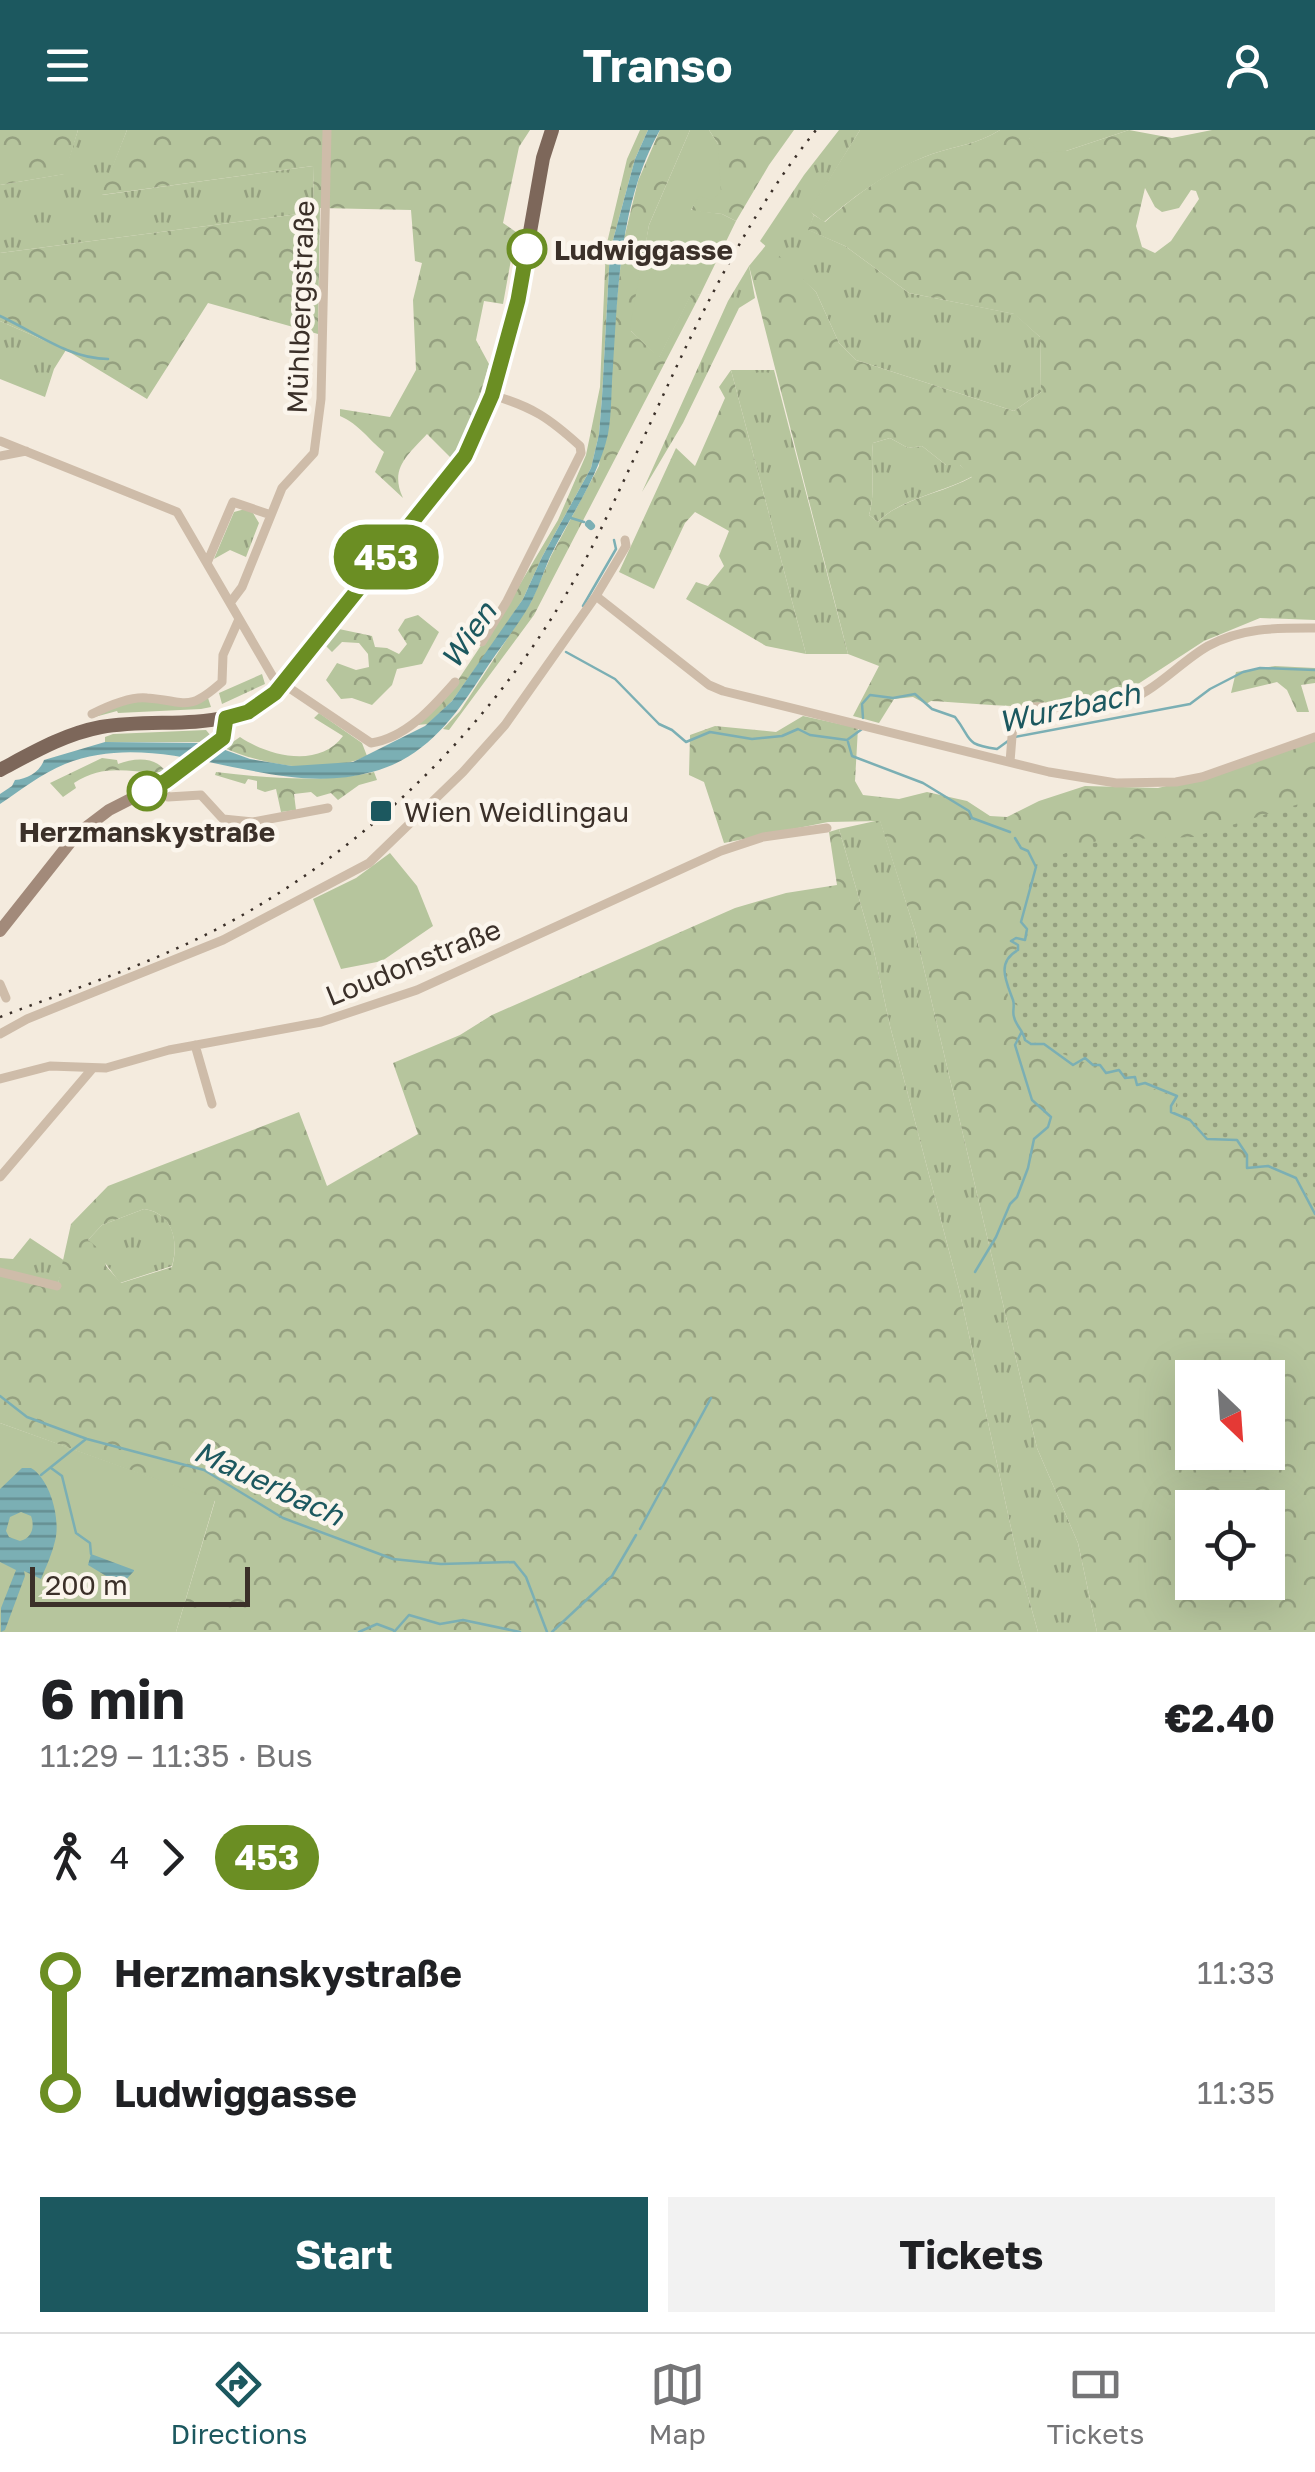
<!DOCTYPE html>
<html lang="en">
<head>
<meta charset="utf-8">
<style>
  :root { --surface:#fff; --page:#f2f2f2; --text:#202124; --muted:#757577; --line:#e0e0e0; --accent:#1c585f }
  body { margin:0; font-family:"Golos Text",sans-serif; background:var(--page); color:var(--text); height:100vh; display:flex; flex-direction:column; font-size:38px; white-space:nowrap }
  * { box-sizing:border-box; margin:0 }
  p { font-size:32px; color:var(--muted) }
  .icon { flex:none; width:55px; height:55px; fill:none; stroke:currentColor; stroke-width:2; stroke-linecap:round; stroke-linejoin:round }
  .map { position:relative; height:1502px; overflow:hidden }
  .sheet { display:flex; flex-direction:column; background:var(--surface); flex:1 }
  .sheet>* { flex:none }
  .badge { padding:0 20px; border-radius:32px; font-size:35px; line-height:65px }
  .needle { width:65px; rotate:155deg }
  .tools { position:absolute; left:1175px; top:1230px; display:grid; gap:20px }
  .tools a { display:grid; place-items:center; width:110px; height:110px; border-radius:0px; background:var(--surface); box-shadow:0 10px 40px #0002; font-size:50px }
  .scale { position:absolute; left:30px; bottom:25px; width:220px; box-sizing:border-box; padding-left:10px; border:5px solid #3b3029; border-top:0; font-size:28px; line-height:35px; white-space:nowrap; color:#3b3029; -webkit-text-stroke:8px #fbf5ec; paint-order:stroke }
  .map>.badge { position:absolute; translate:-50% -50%; box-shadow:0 0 0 5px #fff }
  .legs { display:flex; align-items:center; gap:15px; height:110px; padding:0 40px; font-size:32px }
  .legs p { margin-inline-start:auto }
  .headline { display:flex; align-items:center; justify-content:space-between; height:170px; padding:0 40px }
  h1 { font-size:55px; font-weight:700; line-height:75px }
  .primary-button { display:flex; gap:20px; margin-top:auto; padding:20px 40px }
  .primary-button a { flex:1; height:115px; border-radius:0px; background:var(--accent); color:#fff; font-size:40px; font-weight:700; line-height:115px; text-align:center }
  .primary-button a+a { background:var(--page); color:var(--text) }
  ul { padding:0 40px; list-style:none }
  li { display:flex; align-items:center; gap:35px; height:120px; font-size:38px }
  li i { display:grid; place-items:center; width:15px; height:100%; margin:0 12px; background:currentColor }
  li i::after { content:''; width:25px; height:25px; margin:-12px; border:8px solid; border-radius:50%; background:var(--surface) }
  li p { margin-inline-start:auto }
  li:first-child i { background:linear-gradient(#0000 50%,currentColor 0) }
  li:last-child i { background:linear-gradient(currentColor 50%,#0000 0) }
  header { display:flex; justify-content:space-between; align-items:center; height:130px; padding:0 40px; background:var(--accent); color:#fff; font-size:45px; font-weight:700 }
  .menu { display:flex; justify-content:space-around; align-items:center; height:140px; border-top:2px solid var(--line); background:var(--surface); font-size:28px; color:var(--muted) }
  .menu a { display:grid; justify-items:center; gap:5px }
  .menu .active { color:var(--accent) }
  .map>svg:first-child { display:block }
  .grass { fill:url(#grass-tufts) }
  .forest { fill:url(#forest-crowns); fill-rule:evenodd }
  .park { fill:url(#park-dots) }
  .garden { fill:#b6c59d }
  .water { fill:url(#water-rules); fill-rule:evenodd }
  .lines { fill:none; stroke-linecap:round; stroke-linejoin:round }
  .stream { stroke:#7bafb4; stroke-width:2.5 }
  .canal { stroke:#7bafb4; stroke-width:8 }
  .street { stroke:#cebca9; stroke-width:9 }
  .secondary { stroke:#a28a7a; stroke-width:12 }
  .primary { stroke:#7d675a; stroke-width:14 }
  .rail { stroke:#3b3029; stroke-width:2.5; stroke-dasharray:2.5 8; stroke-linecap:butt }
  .line-1-casing { stroke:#fff; stroke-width:22 }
  .line-1 { stroke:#6b8e23; stroke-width:15 }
  .stop-1-dot { fill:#fff; stroke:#6b8e23; stroke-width:5 }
  .poi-dot { fill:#1c585f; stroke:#fbf5ec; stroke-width:4 }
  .labels { text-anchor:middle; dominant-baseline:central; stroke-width:9; stroke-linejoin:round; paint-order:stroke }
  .stop-label { font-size:28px; font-weight:bold; fill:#3b3029; stroke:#fbf5ec; text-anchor:start }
  .street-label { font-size:28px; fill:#3b3029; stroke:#fbf5ec }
  .poi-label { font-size:28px; fill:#3b3029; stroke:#fbf5ec; text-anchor:start }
  .water-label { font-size:30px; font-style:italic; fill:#1c585f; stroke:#fbf5ec }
</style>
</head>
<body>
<header><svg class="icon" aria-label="menu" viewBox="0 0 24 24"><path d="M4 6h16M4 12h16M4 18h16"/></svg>Transo<svg class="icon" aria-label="person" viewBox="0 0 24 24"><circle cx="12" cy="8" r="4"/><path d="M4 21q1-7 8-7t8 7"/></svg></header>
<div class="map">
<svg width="1315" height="1502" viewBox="0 0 1315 1502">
  <defs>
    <pattern id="grass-tufts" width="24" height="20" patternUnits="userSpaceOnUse" patternTransform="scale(2.5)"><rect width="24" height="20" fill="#b6c59d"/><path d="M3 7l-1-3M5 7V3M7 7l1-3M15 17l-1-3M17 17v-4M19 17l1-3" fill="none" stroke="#95a080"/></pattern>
    <pattern id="forest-crowns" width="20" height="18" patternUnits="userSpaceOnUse" patternTransform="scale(2.5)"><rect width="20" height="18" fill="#b6c59d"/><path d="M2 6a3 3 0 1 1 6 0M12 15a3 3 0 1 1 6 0" fill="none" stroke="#95a080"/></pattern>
    <pattern id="park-dots" width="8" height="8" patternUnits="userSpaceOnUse" patternTransform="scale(2.5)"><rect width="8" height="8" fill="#b6c59d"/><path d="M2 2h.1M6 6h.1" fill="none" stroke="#95a080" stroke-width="1.8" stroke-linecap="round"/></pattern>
    <pattern id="water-rules" width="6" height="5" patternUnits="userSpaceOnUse" patternTransform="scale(2.5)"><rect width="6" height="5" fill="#7bafb4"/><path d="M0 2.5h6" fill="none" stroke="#668f92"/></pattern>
  </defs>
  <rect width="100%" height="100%" fill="#f4ebde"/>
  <!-- grass -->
  <path class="grass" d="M78 0H127L102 65 313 36 314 82 0 123V55L64 44Z
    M839 0H860L810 81 814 85 809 100 845 116 909 163 1015 184 1040 207 1041 262 1014 281 856 230 839 213 816 162 760 111 804 45Z
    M749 136 755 168 739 178 683 293 642 362 728 171Z
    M0 191 66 220 54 239 45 267 0 249Z
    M731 240H774L848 524H806Z
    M890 308 908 318 922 316 946 335H960L973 346C945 362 899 369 878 392L869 385C876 362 870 337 873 313Z
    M245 379 253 383 259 393 246 427 230 420 214 429 234 382Z
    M262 544 265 554 222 574 219 563Z
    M880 690 915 801 1037 1318 1078 1413 1097 1502H1038L1018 1430 959 1159 890 896 873 817 839 699Z
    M144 1079C173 1083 179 1111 172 1136L120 1153 88 1110 102 1095Z
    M30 1108 65 1131 58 1153 0 1146V1128L13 1129Z"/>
  <!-- forest -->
  <path class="forest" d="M0 0H78L65 44 0 55Z
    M127 0H530L519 17 503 93 516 102 503 174 484 171 476 210 489 234 470 299 451 328 427 304C408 325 389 338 403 368L375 342 384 322C368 309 360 295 340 286V279L390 287 416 240 413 170 422 133 415 131 411 80 320 78 318 204 208 173 147 269 66 220 0 191V123L314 82 313 36 101 65Z
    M640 0H648L635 29 610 121 602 267 599 304 591 338 542 427 523 469 499 505 452 571 428 594 417 595 446 568 504 481 558 390 586 325 600 257 606 117 627 29Z
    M660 0H690L649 95 631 201 659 227 692 162 700 165 534 485 449 600 443 599 460 581 531 472 551 426 599 336 623 113 638 51Z
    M709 0H794L769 35 736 91 722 84 691 81 718 14Z
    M1000 0H1029V8L1066 21 1129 0 1172 8 1212 0H1315V490L1260 488 1204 511 1118 567C1064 584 988 574 931 571L926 574 913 567 894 569 879 593 853 586 879 536 848 524 749 136 767 114 816 162 839 213 856 230 1014 281 1041 262 1040 207 1014 184 909 163 845 116 808 100 814 85 825 92C858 63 890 39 932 24 956 16 978 14 1000 0ZM1145 58 1155 77 1162 82 1179 78 1191 60 1196 61 1199 69 1171 111 1155 123 1142 117 1136 96ZM890 308 908 318 922 316 946 335H960L972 347C944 363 899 369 878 392L869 385C876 362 870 338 873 313Z
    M731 240 806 524 766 516 686 469 696 452 708 456 724 436 719 426 729 401 695 382 685 393 654 459 619 442 676 318 695 336 725 268 719 257Z
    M418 485 439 502 422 534 397 539 392 555 372 575 352 568 341 569 326 550 337 533 356 540 369 537 368 524 359 513 342 512 332 522 326 516 339 499 372 506 375 517 387 518 399 524 407 514 398 500 405 489Z
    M1275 536 1315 538V553L1301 555 1309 582H1297L1287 560 1277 552 1231 563 1236 542Z
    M319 583 362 613 367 626C324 646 266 636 224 618L240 607C270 627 320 638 343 606L314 588Z
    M803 586 858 598 855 651 863 665 899 669 927 662 967 671 990 686 1007 687 1039 671 1085 656 1158 658 1228 641 1315 607V1502H1097L1078 1413 1037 1318 915 801 880 691 828 692 724 713 704 652 689 645 690 605 715 596 776 602ZM1192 1248H1268V1322H1192ZM1192 1378H1268V1452H1192Z
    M206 600 211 606 201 612H105V607L113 604Z
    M102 628 117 630 118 634C134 628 156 626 166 642 133 645 108 631 74 653L76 658 63 667 50 653Z
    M216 642C268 648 320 653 374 642L377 650 359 655 338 670 331 663 317 667 311 662 294 664 296 680 281 682 276 659 265 662 257 659V651L248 649 245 654 215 645Z
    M839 699 873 817 890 896 959 1159 1018 1430 1038 1502H176L215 1371 0 1293V1146L58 1153 71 1094 108 1056 299 982 327 1056 418 1004 393 933 460 905 492 885 735 778 786 763 837 755 829 702ZM144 1079C173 1083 179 1112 172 1137L121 1153 106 1136 104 1123 88 1110 102 1095Z"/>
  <!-- park -->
  <path class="park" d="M1315 669V1078L1293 1043 1249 1039V1024L1237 1011 1220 1013 1175 985 1177 968 1024 909 1014 889 1018 876 1008 870 1005 833 1026 807 1035 735 1099 710 1193 707Z"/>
  <!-- garden -->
  <path class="garden" d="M690 0H709L718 14 721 62 712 70 699 66 691 80 722 84 736 91 700 165 692 163 659 228 631 201 630 196 649 95Z
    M860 0H1000C978 14 956 16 932 24 890 40 858 63 824 92L809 81Z
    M1029 0H1129L1066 21 1038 23 1029 8Z
    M208 568 211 577 201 579 118 583 117 581 91 588C107 579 127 570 145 571 173 572 181 584 208 568Z
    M390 723 417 756 433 796 382 831 341 839 313 769 356 748Z
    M0 1293 215 1370 176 1502H0Z"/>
  <!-- water -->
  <path class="water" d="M648 0H660C620 71 618 157 613 236 611 258 612 282 608 304 598 349 570 386 550 427 543 443 538 460 529 476 515 500 497 521 482 545 454 588 425 628 372 642 269 671 166 594 65 634 41 644 21 660 0 674V664L12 656 15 650C27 649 40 642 44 630L105 612 206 613 250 629 292 636 353 632 425 596 452 571 523 469 542 427 591 338 599 304 602 267 610 121 635 29Z
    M22 1338H31C50 1349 61 1389 55 1411 52 1424 46 1437 41 1449L24 1441 25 1446 5 1500 1 1502V1478L16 1440 0 1432V1359ZM21 1382 31 1386C35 1397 32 1408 20 1411L9 1407 6 1401 10 1387Z
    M91 1424 134 1440V1441L121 1455 88 1435Z"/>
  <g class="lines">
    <!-- stream -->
    <path class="stream" d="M0 186C35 202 69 229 108 229
      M571 388 584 392
      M583 476 616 419 614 410
      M566 522 615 549 659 594 672 600 686 612 710 602 752 609 782 606 798 599 810 605 847 610 862 599
      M863 588 862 574 870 565 893 568 915 564 932 579 955 587C973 610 963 614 997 619L1008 611
      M1015 607 1190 574 1210 559 1243 542 1260 538 1315 540
      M848 612 852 626 923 653 969 681 972 688 1010 702
      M1015 708 1021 718 1028 721 1036 737 1021 792 1027 799 1025 810 1016 808 1011 811 1018 815V820C996 832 1006 851 1013 870 1015 876 1012 882 1014 887 1016 896 1023 900 1025 910L1031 914H1044L1073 935 1085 928 1093 935H1100L1106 943 1119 940 1125 948 1135 947 1137 955 1145 953 1177 966 1171 976V982L1190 990 1207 1009 1237 1010 1247 1025V1038L1268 1036 1296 1048 1315 1084
      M975 1142 996 1107 1010 1074 1017 1067 1028 1038 1034 1009 1048 997 1051 987 1032 970 1015 915 1021 903
      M0 1266 27 1287 87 1309 204 1340 283 1388 393 1429 441 1434 514 1432 526 1447 547 1502
      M51 1338 62 1346 76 1403 90 1413 91 1424
      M41 1345 86 1309
      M640 1399 711 1268
      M359 1502 377 1494 393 1500
      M394 1502 409 1485 440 1494 463 1490 520 1502
      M552 1502 612 1446 636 1405"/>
    <!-- canal -->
    <path class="canal" d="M589 394 591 396"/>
    <!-- street -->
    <path class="street" d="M0 311 177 382 273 547 371 613C406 608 433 577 455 552
      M0 326 26 321
      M207 433 233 372 271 385
      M596 466 626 416 625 410
      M230 473 242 457 282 358 314 323 321 269 327 0
      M482 512 507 471 581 323 580 316C549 288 533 277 492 265
      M92 584C108 576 130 566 147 568 187 571 187 583 222 552L223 525 239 489
      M1010 632 1013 594 1018 581 1029 577C1057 576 1089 580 1116 574 1151 567 1178 533 1208 516 1243 497 1277 498 1315 498
      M160 656 168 667 201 665 223 689 253 692 328 678
      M0 854 6 868
      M0 904 27 889 223 810 369 733 463 642 505 595 596 466 709 555 723 561 1049 642 1116 653 1176 652 1202 647 1315 607
      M195 915 212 974
      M0 949 50 936 106 938 169 920 321 892 417 860 721 721 763 707 827 698
      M0 1047 92 939
      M0 1142 57 1156"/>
    <!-- secondary -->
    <path class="secondary" d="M0 801 76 705 109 680 166 651 220 610 226 604V589"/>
    <!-- primary -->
    <path class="primary" d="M0 640C32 623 64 604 101 597 168 585 234 609 285 552L446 352 480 298 492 265 518 170 543 28 552 0"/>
    <!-- rail -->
    <path class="rail" d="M0 887C73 859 148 835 217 799 379 714 514 574 595 411 664 271 718 123 816 0"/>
  </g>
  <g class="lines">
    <!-- line-1 casing -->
    <g class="line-1-casing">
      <path id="line-1" d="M147 661 166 651 223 608 226 588 248 582 275 563 465 326 492 265 518 170 527 119"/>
    </g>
    <!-- line-1 -->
    <use href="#line-1" class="line-1"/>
  </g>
  <!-- markers -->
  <g class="stop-1-dot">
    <circle cx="527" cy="119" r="18"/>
    <circle cx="147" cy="661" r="18"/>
  </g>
  <rect class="poi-dot" x="369" y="669" width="24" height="24" rx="5"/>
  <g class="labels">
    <!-- stop labels -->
    <g class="stop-label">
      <text x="554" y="119">Ludwiggasse</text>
      <text x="147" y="701" text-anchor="middle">Herzmanskystraße</text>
    </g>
    <!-- street labels -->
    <g class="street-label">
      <text transform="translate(300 177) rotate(-88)">Mühlbergstraße</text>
      <text transform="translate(413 832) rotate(-22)">Loudonstraße</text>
    </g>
    <!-- poi labels -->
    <g class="poi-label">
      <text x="404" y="681">Wien Weidlingau</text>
    </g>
    <!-- water labels -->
    <g class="water-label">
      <text transform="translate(468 505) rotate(-55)">Wien</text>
      <text transform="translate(1069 577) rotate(-12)">Wurzbach</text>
      <text transform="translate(269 1353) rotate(25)">Mauerbach</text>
    </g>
  </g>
</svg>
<div class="tools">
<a><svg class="needle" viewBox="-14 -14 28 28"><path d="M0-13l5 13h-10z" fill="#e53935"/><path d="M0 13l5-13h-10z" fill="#757577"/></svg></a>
<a><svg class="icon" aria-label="locate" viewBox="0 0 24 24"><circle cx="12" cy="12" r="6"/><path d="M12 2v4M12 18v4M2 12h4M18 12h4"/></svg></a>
</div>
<div class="scale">200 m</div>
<b class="badge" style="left:386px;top:427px;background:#6b8e23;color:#fff">453</b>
</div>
<section class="sheet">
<div class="headline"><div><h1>6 min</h1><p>11:29 – 11:35 · Bus</p></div><b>€2.40</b></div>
<div class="legs"><svg class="icon" aria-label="walk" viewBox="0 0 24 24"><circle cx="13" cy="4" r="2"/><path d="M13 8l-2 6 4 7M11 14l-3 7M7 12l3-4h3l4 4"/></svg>4<svg class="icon" aria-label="forward" viewBox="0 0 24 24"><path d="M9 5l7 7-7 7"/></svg><b class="badge" style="background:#6b8e23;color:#fff">453</b></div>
<ul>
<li><i style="color:#6b8e23"></i><b>Herzmanskystraße</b><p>11:33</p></li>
<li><i style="color:#6b8e23"></i><b>Ludwiggasse</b><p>11:35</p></li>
</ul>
<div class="primary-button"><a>Start</a><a>Tickets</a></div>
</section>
<nav class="menu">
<a class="active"><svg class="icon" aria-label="directions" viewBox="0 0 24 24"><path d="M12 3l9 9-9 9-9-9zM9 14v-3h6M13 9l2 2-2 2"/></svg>Directions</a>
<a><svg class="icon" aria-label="map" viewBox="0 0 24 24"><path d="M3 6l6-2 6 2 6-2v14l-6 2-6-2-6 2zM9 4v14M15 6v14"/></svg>Map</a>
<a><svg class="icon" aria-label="tickets" viewBox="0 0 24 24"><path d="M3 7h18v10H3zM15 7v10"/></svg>Tickets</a>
</nav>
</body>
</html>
